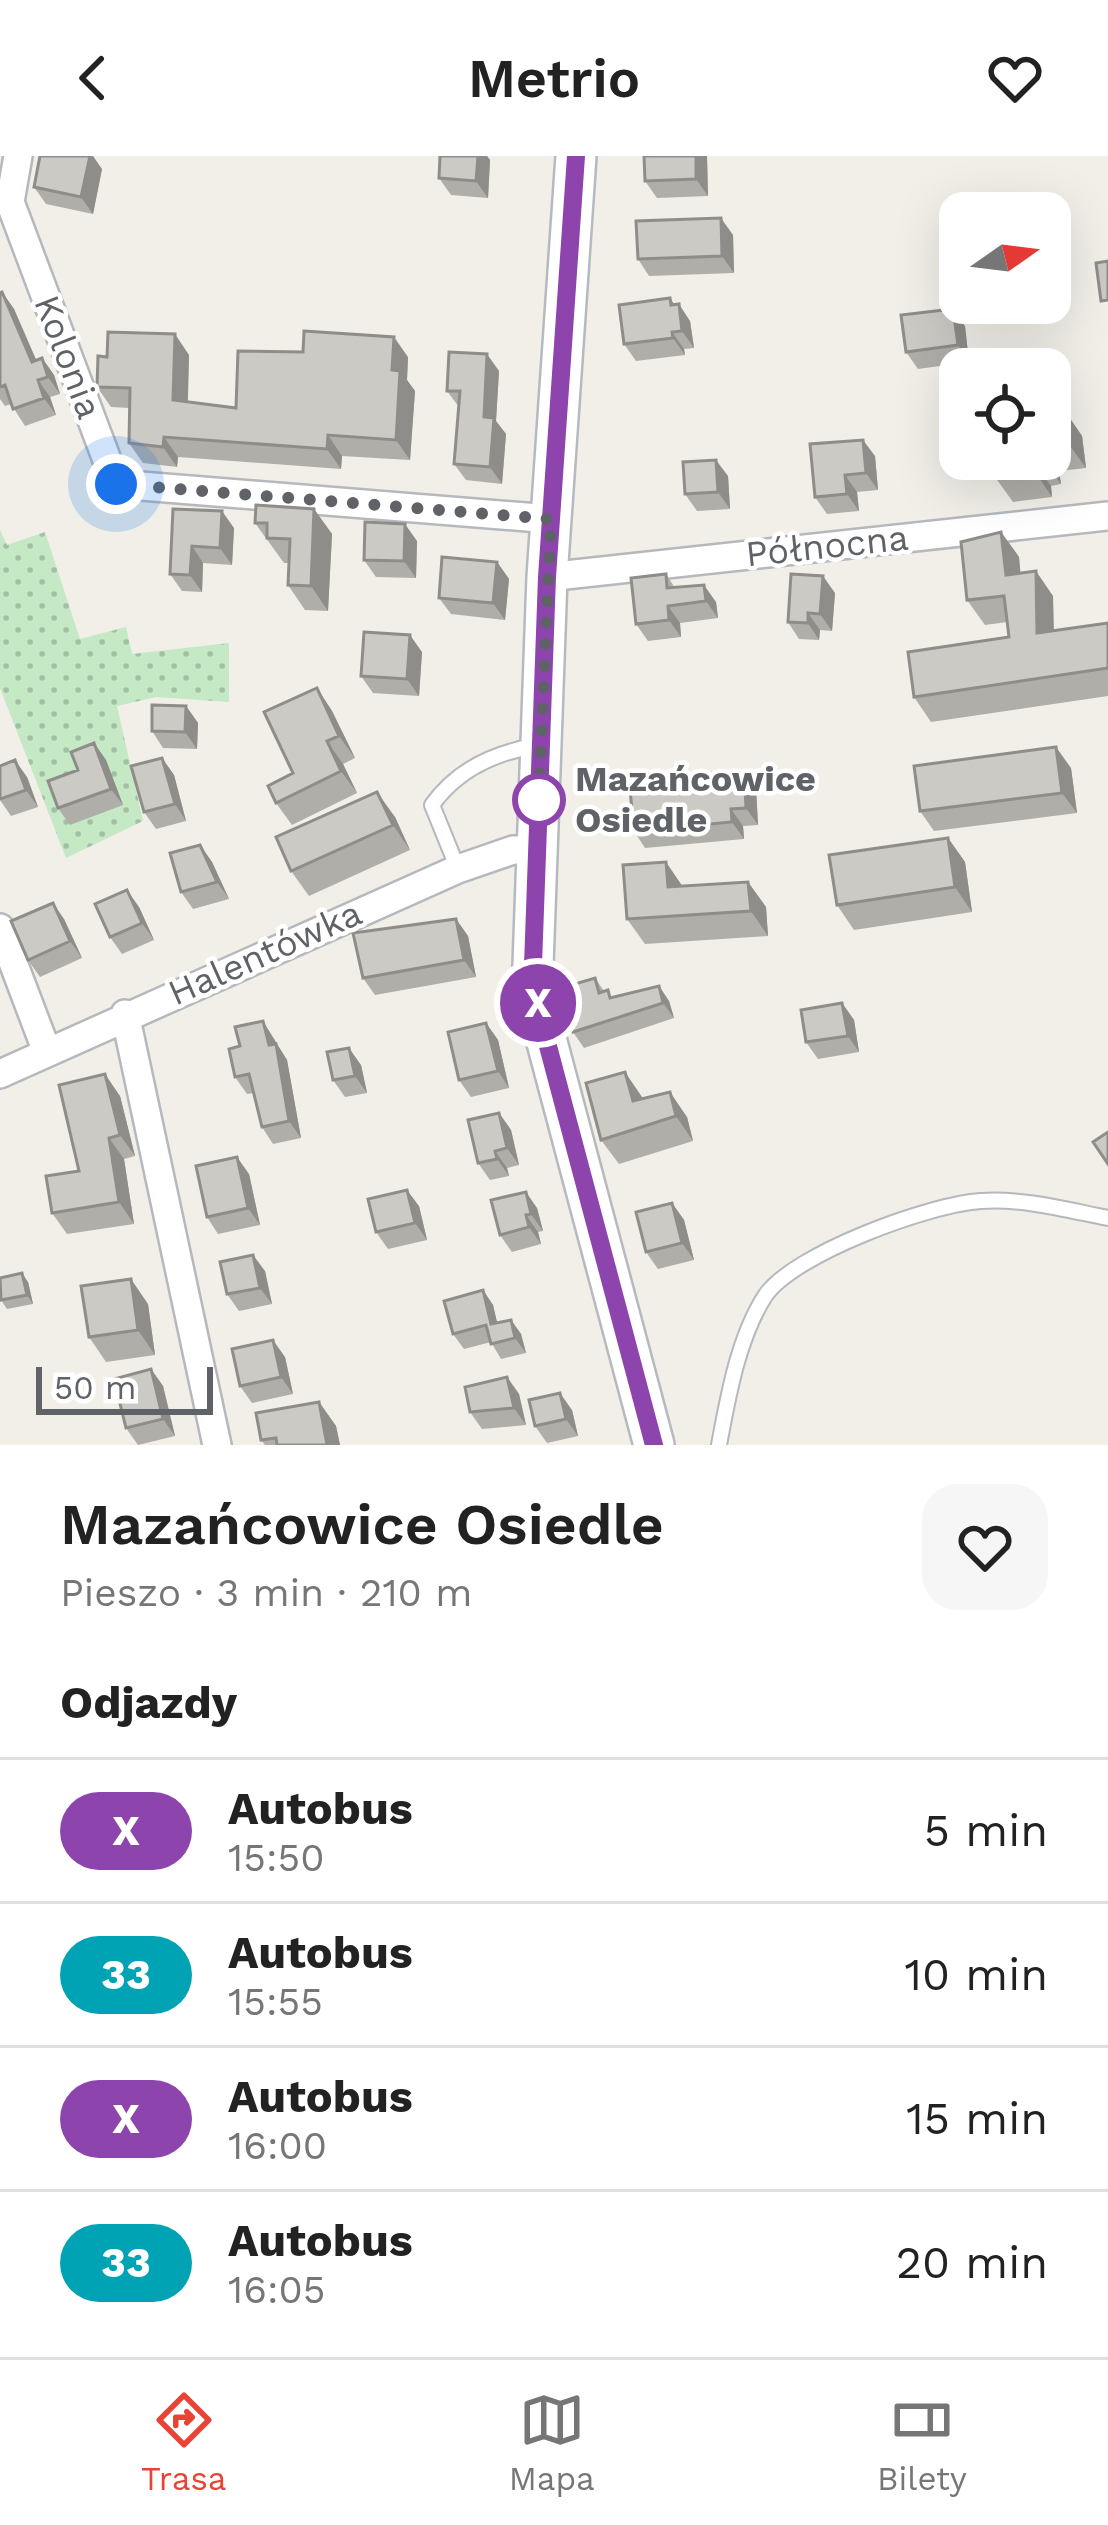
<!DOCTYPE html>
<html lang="pl">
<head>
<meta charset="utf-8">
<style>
  :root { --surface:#fff; --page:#f6f6f6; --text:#222; --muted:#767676; --line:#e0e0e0; --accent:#ea4335 }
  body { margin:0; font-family:"Work Sans",sans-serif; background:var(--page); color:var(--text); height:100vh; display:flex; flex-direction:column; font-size:45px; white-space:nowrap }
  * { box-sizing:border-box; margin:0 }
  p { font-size:39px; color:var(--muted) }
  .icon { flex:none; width:66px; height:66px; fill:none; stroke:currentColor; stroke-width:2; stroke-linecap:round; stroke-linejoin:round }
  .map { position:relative; height:1289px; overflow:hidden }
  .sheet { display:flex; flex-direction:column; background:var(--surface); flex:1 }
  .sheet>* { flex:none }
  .badge { padding:0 24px; border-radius:39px; font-size:42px; line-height:78px }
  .needle { width:78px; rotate:76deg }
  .controls { position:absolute; left:939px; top:36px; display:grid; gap:24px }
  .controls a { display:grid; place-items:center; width:132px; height:132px; border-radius:24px; background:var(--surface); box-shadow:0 12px 48px #0002; font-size:60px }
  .scale { position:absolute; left:36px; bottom:30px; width:177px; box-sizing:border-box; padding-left:12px; border:6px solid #5f6368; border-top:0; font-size:33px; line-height:42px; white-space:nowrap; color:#5f6368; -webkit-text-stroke:9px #fff; paint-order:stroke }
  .you { position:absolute; width:60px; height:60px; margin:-30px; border:9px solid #fff; border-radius:50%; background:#1a73e8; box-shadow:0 0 0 18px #1a73e833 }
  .map>.badge { position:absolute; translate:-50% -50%; box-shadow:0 0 0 6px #fff }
  h2 { padding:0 60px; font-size:45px; line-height:108px }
  .round { display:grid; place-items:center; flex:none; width:126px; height:126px; border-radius:36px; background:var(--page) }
  .summary { display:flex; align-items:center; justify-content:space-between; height:204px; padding:0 60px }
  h1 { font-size:57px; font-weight:600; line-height:90px }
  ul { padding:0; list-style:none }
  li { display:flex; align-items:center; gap:36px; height:144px; padding:0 60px; border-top:3px solid var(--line) }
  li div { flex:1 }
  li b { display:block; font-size:45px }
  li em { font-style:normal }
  li .badge { min-width:132px; font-weight:700; text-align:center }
  header { display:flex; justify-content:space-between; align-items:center; height:156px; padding:0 60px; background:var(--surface); font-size:54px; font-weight:600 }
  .menu { display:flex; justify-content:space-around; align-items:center; height:168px; border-top:3px solid var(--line); background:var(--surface); font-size:33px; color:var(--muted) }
  .menu a { display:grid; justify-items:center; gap:6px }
  .menu .current { color:var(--accent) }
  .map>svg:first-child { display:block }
  .grass { fill:url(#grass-dots) }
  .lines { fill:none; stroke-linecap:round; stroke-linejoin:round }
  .lane-casing { stroke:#b5b8bc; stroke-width:18 }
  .street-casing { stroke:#b5b8bc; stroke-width:32 }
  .secondary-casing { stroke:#b6babf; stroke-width:44 }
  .lane { stroke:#fff; stroke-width:14 }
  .street { stroke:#fff; stroke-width:27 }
  .secondary { stroke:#fff; stroke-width:39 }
  .wall { fill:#afaea9 }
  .shaded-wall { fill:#8f8d8a }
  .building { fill:#cccac5; stroke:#8f8d8a; stroke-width:3 }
  .line-casing { stroke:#fff; stroke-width:27 }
  .line { stroke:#8e44ad; stroke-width:18 }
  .walk { stroke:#5f6368; stroke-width:12; stroke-dasharray:0 21.6 }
  .stop-dot { fill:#fff; stroke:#8e44ad; stroke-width:6 }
  .labels { text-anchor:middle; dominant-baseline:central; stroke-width:9; stroke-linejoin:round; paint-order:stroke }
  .street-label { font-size:36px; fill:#5f6368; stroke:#fff }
  .stop-label { font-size:36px; font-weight:bold; fill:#5f6368; stroke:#fff; text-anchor:start }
</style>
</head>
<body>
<header><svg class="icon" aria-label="back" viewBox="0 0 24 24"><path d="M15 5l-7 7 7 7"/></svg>Metrio<svg class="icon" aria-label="heart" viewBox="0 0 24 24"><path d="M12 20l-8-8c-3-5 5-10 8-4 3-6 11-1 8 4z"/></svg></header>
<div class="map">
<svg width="1108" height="1289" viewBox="0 0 1108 1289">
  <defs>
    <pattern id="grass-dots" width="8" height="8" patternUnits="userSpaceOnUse" patternTransform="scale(3)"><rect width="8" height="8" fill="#c5e8c5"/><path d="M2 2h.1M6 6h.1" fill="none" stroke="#a3c0a4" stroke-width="1.8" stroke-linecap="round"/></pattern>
  </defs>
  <rect width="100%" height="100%" fill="#f1efe8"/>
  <!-- grass -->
  <path class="grass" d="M0 374 7 389 45 376 80 483 126 471 132 498 229 487V546L156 541 117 550 143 665 66 702 0 532Z"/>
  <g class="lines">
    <!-- lane casing -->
    <g class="lane-casing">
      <path id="lane" d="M458 713 432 649C457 614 493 597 535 590
        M719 1289C728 1241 738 1182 765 1140 793 1098 930 1048 981 1045 1023 1042 1067 1054 1108 1062"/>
    </g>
    <!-- street casing -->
    <g class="street-casing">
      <path id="street" d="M18 0 10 46 116 328 551 363
        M547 421 1108 360
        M0 772 47 896
        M125 858 217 1289
        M0 918 458 713 513 694H535"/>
    </g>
    <!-- secondary casing -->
    <g class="secondary-casing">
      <path id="secondary" d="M576 0 547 421 533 809 540 860 654 1289"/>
    </g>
    <!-- lane -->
    <use href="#lane" class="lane"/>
    <!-- street -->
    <use href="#street" class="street"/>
    <!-- secondary -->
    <use href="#secondary" class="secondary"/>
  </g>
  <!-- wall -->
  <path class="wall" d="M440 0H487L490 4 488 42 451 39 439 22Z
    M644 0H707L708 40 657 42 645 25Z
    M102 13 93 58 46 48 34 31Z
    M733 79 734 117 649 120 638 103Z
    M2 136 14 153 36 204 42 202 54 219 60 238 50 241 56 259 25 270 11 248 5 250 0 243V137Z
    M690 165 694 192 684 193 685 199 636 205 624 188Z
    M965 170 969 206 918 213 906 196Z
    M189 199 188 246 236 252 408 201 407 224 415 235 410 304 342 300 341 313 178 301 177 311 143 307 129 287 130 252 111 251 97 231 107 201Z
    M499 215 496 265 506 278 502 328 466 324 454 308 459 251 447 235Z
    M1065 255 1082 280 1086 312 1059 315 1061 328 1051 330 1052 341 1013 346 995 321 993 303H1050V257Z
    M875 300 878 334 857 336 859 355 827 358 815 341Z
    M728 320 730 353 697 355 685 338Z
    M173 353 234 372 232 409 203 407 202 436 182 435 170 418Z
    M314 353 332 378 328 455 305 454 288 429 289 407H284L255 367Z
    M1001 376 1019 401 1020 417 1053 440 1054 475 1108 467V540L931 566 914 541 1009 481 1007 466 985 469 967 444Z
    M417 385 416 422 376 421 364 404Z
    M497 406 509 423 505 464 451 458 439 442Z
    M666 418 675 432 716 446 718 462 680 467 681 481 648 485 636 468Z
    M835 437 832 475 820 474 819 484 799 483 788 466Z
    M422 496 419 540 373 537 361 520Z
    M317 532 332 555 355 602 343 608 357 637 292 669 276 647 293 617Z
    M186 550 198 567 197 593 163 592 152 575Z
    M94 587 106 604 123 649 70 669 58 652Z
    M162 602 174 619 186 665 156 673 144 656Z
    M1071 612 1077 657 934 675 920 655Z
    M27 621 38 651 11 660 0 644Z
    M756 632 758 669 743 670 744 683 645 692 634 675Z
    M395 661 410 694 309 740 291 715Z
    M948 682 965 706 972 756 854 774 837 749Z
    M200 689 212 706 229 743 193 753 181 736Z
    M748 726 766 751 768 780 645 788 627 763 683 730Z
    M139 751 154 784 122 798 110 781Z
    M64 763 82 802 40 821 28 804Z
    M456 763 468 780 476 821 375 839 363 822Z
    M595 822 604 835 613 842 659 830 669 845 674 862 584 892 573 876Z
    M842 847 854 864 859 896 818 903 806 886Z
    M486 867 498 884 509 932 471 941 459 924Z
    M274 882 276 888 287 904 301 982 273 988 262 971 254 937 247 938 235 921Z
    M361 909 367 937 345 941 333 924Z
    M120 940 135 1000 124 1003 134 1068 67 1078 52 1057 79 1015Z
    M643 942 687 961 693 985 619 1008 601 984Z
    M499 957 511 974 519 1009 507 1012 509 1020 490 1024 478 1007Z
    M249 1018 260 1069 218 1078 207 1061Z
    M672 1047 684 1064 694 1104 658 1113 646 1096Z
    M419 1050 427 1084 388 1093 376 1076Z
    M537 1052 543 1075 538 1076 541 1088 512 1096 500 1079Z
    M265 1115 272 1148 239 1155 227 1138Z
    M28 1126 33 1148 7 1153 1 1144Z
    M483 1134 493 1149 497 1167 511 1164 521 1178 526 1197 501 1203 491 1186 464 1193 453 1178Z
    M148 1148 155 1199 106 1206 89 1181Z
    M285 1201 293 1238 252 1247 240 1230Z
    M151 1213 163 1230 175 1280 138 1289 126 1272Z
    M507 1221 519 1238 526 1269 482 1273 470 1256Z
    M319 1246 336 1270 340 1289H265L261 1284Z
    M572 1254 578 1280 547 1287 535 1270Z"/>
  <!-- shaded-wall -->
  <path class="shaded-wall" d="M90 0H93L102 13 93 58 81 41Z
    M478 0H487L490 4 488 42 476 25Z
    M696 0H707L708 40 696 23Z
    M721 62 733 79 734 117 722 100Z
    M2 136 14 153 44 222 32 206Z
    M670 142 680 157 679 148 690 165 694 192 682 175 671 149Z
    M953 153 965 170 969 206 958 189Z
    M672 176 684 193 685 199 673 182Z
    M175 178 189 199 187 265 173 244Z
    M394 181 408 201 407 224 415 235 410 304 396 284 392 214Z
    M487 198 499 215 496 265 506 278 502 328 490 311 484 261Z
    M42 202 54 219 60 238 48 221Z
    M38 224 50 241 56 259 44 242Z
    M1065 255 1082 280 1086 312 1068 287Z
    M328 279 342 300 341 313 327 293Z
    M164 281 178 301 177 311 163 291Z
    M863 284 875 300 878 334 866 317Z
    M1050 302 1059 315 1061 328 1043 304Z
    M716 304 728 320 730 353 718 336Z
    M1033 305 1051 330 1052 341 1035 316Z
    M845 319 857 336 859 355 847 338Z
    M314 353 332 378 328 455 311 430Z
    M222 355 234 372 232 409 220 392Z
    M405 368 417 385 416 422 404 405Z
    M1001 376 1019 401 1023 444 1006 419Z
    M192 390 203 407 202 436 190 419Z
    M497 406 509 423 505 464 493 447Z
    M1036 415 1053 440 1054 502 1037 477Z
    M823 420 835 437 832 475 820 458Z
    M704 429 716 446 718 462 706 445Z
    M668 450 680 467 681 481 669 464Z
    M808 457 820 474 819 484 808 467Z
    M410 479 422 496 419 540 407 523Z
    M317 532 332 555 355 602 339 580Z
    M186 550 198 567 197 593 185 576Z
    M327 585 343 608 357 637 341 615Z
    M94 587 106 604 123 649 111 633Z
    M1056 591 1071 612 1077 657 1062 637Z
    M162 602 174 619 186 665 175 648Z
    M15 604 27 621 38 651 26 634Z
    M744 615 756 632 758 669 746 652Z
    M377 636 395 661 410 694 393 669Z
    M731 653 743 670 744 683 732 666Z
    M948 682 965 706 972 756 955 731Z
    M200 689 212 706 229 743 217 726Z
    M666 706 683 731H668Z
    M748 726 766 751 768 780 751 755Z
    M127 734 139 751 154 784 142 767Z
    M53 747 64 763 82 802 70 785Z
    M456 763 468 780 476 821 464 804Z
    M659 830 669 845 674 862 663 847Z
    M842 847 854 864 859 896 848 880Z
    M263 865 287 904 301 982 289 965Z
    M486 867 498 884 509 932 498 915Z
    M349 892 361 909 367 937 355 920Z
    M625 916 642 941 650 970 633 945Z
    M105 918 120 940 135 1000 120 979Z
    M670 936 687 961 693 985 676 960Z
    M499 957 511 974 519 1009 507 992Z
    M109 982 124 1003 134 1068 119 1046Z
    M495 995 507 1012 509 1020 497 1003Z
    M237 1001 249 1018 260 1069 248 1052Z
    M407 1034 419 1050 427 1084 415 1067Z
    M526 1036 537 1052 543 1075 531 1058Z
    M672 1047 684 1064 694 1104 682 1087Z
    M526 1059 538 1076 541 1088 529 1071Z
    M253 1099 265 1115 272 1148 260 1132Z
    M22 1117 28 1126 33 1148 27 1139Z
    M131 1123 148 1148 155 1199 138 1174Z
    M483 1134 493 1149 501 1183 491 1168Z
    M511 1164 521 1178 526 1197 515 1182Z
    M273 1184 285 1201 293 1238 281 1221Z
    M151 1213 163 1230 175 1280 163 1263Z
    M507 1221 519 1238 526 1269 514 1252Z
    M560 1237 572 1254 578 1280 566 1263Z
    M319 1246 336 1270 340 1289H327Z"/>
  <!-- building -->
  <path class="building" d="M40 0H90L81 41 34 31Z
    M440 0H478L476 25 439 22Z
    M644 0H696V23L645 25Z
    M721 62 722 100 638 103 636 65Z
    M1108 105V144L1101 145 1096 107Z
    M2 136 32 206 42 202 48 221 38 224 44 242 13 253 5 229 0 231V137Z
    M670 142 671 149 679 148 682 175 672 176 673 182 624 188 619 149Z
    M953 153 958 189 906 196 901 159Z
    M304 175 394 181 392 214 400 215 396 284 328 279 327 293 164 281 163 291 129 287 130 232 97 231 98 200 107 201 108 176 175 178 173 244 236 252 238 195 303 196Z
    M449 196 487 198 484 261 494 262 490 311 454 308 460 235H447Z
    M1065 255 1068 287 1050 289V257Z
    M863 284 866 317 845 319 847 338 815 341 810 288Z
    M993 303H1043V304L1033 305 1035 316 995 321Z
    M716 304 718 336 685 338 683 306Z
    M256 349 314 353 311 430 288 429 290 383 267 382V367H255Z
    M173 353 222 355 220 392 192 390 190 419 170 418Z
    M365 366 405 368 404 405 364 404Z
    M1001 376 1006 419 1036 415 1037 477 1108 467V512L914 541 908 496 1009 481 1004 440 967 444 961 386Z
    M442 401 497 406 493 447 439 442Z
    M666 418 667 432 704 429 706 445 668 450 669 464 636 468 631 422Z
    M791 418 823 420 820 458 808 457V467L788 466Z
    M364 476 410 479 407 523 361 520Z
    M317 532 339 580 327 585 341 615 276 647 268 630 293 617 264 556Z
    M152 549 186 550 185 576 152 575Z
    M94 587 111 633 58 652 48 625 78 614 71 596Z
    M1056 591 1062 637 920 655 914 610Z
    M162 602 175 648 144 656 131 610Z
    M15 604 26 634 0 643V610Z
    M744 615 746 652 731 653 732 666 634 675 629 623Z
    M377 636 393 669 291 715 276 681Z
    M948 682 955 731 837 749 829 699Z
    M200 689 217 726 181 736 170 697Z
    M666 706 668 731 748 726 751 755 627 763 623 709Z
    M127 734 142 767 110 781 95 748Z
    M53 747 70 785 28 804 11 765Z
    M456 763 464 804 363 822 353 777Z
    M595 822 599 837 608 834 610 842 659 830 663 847 573 876 561 832Z
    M842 847 848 880 806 886 801 854Z
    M263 865 269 889 276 888 289 965 262 971 249 918 235 921 229 893 240 890 235 871Z
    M486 867 498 915 459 924 448 876Z
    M349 892 355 920 333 924 327 896Z
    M625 916 633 945 670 936 676 960 601 984 586 927Z
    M105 918 120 979 109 982 119 1046 52 1057 46 1020 79 1015 59 929Z
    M499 957 507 992 495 995 497 1003 478 1007 468 964Z
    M1108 976V1008L1093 986Z
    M237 1001 248 1052 207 1061 196 1010Z
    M407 1034 415 1067 376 1076 368 1043Z
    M526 1036 531 1058 526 1059 529 1071 500 1079 491 1044Z
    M672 1047 682 1087 646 1096 636 1056Z
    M253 1099 260 1132 227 1138 220 1106Z
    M22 1117 27 1139 1 1144 0 1122Z
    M131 1123 138 1174 89 1181 81 1130Z
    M483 1134 491 1168 511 1164 515 1182 491 1188 486 1169 453 1178 444 1145Z
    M273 1184 281 1221 240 1230 232 1193Z
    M151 1213 163 1263 126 1272 114 1223Z
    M507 1221 514 1252 470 1256 465 1231Z
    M560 1237 566 1263 535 1270 529 1244Z
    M319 1246 327 1289H277L276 1282 261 1284 256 1257Z"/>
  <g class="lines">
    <!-- line casing -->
    <g class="line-casing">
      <path id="line" d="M576 0 547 421 533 809 540 860 654 1289"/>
    </g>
    <!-- line -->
    <use href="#line" class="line"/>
    <!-- walk -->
    <path class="walk" d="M116 328 551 363 538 659 539 644"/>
  </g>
  <!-- markers -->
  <circle class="stop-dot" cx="539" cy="644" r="24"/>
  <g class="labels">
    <!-- street labels -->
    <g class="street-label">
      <text transform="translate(68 201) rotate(69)">Kolonia</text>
      <text transform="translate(827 390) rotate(-6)">Północna</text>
      <text transform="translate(265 797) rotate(-24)">Halentówka</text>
    </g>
    <!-- stop labels -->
    <g class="stop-label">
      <text x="575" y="623">Mazańcowice<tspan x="575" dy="41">Osiedle</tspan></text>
    </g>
  </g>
</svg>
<div class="controls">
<a><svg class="needle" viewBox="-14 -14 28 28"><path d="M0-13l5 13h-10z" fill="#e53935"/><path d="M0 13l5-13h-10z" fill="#767676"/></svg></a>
<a><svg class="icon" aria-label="locate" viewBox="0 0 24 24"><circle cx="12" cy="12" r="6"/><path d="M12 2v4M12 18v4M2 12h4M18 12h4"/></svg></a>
</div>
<div class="scale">50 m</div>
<div class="you" style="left:116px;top:328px"></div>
<b class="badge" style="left:538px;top:847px;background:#8e44ad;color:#fff">X</b>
</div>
<section class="sheet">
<div class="summary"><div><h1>Mazańcowice Osiedle</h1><p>Pieszo · 3 min · 210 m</p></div><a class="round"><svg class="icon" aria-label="heart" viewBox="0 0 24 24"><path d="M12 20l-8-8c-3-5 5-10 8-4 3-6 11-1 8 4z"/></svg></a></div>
<h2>Odjazdy</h2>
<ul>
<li><span class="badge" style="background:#8e44ad;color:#fff">X</span><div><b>Autobus</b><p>15:50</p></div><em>5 min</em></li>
<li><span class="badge" style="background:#00a3b4;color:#fff">33</span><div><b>Autobus</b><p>15:55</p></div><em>10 min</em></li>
<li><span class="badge" style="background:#8e44ad;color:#fff">X</span><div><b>Autobus</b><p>16:00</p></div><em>15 min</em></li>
<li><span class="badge" style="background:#00a3b4;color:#fff">33</span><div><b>Autobus</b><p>16:05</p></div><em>20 min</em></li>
</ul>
</section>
<nav class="menu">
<a class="current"><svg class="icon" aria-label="directions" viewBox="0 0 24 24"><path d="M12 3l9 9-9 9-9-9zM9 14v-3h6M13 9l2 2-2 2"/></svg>Trasa</a>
<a><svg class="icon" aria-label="map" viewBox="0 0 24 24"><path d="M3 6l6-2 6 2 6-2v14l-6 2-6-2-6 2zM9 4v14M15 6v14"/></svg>Mapa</a>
<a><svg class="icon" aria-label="tickets" viewBox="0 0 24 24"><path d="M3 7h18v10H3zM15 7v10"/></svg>Bilety</a>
</nav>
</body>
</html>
